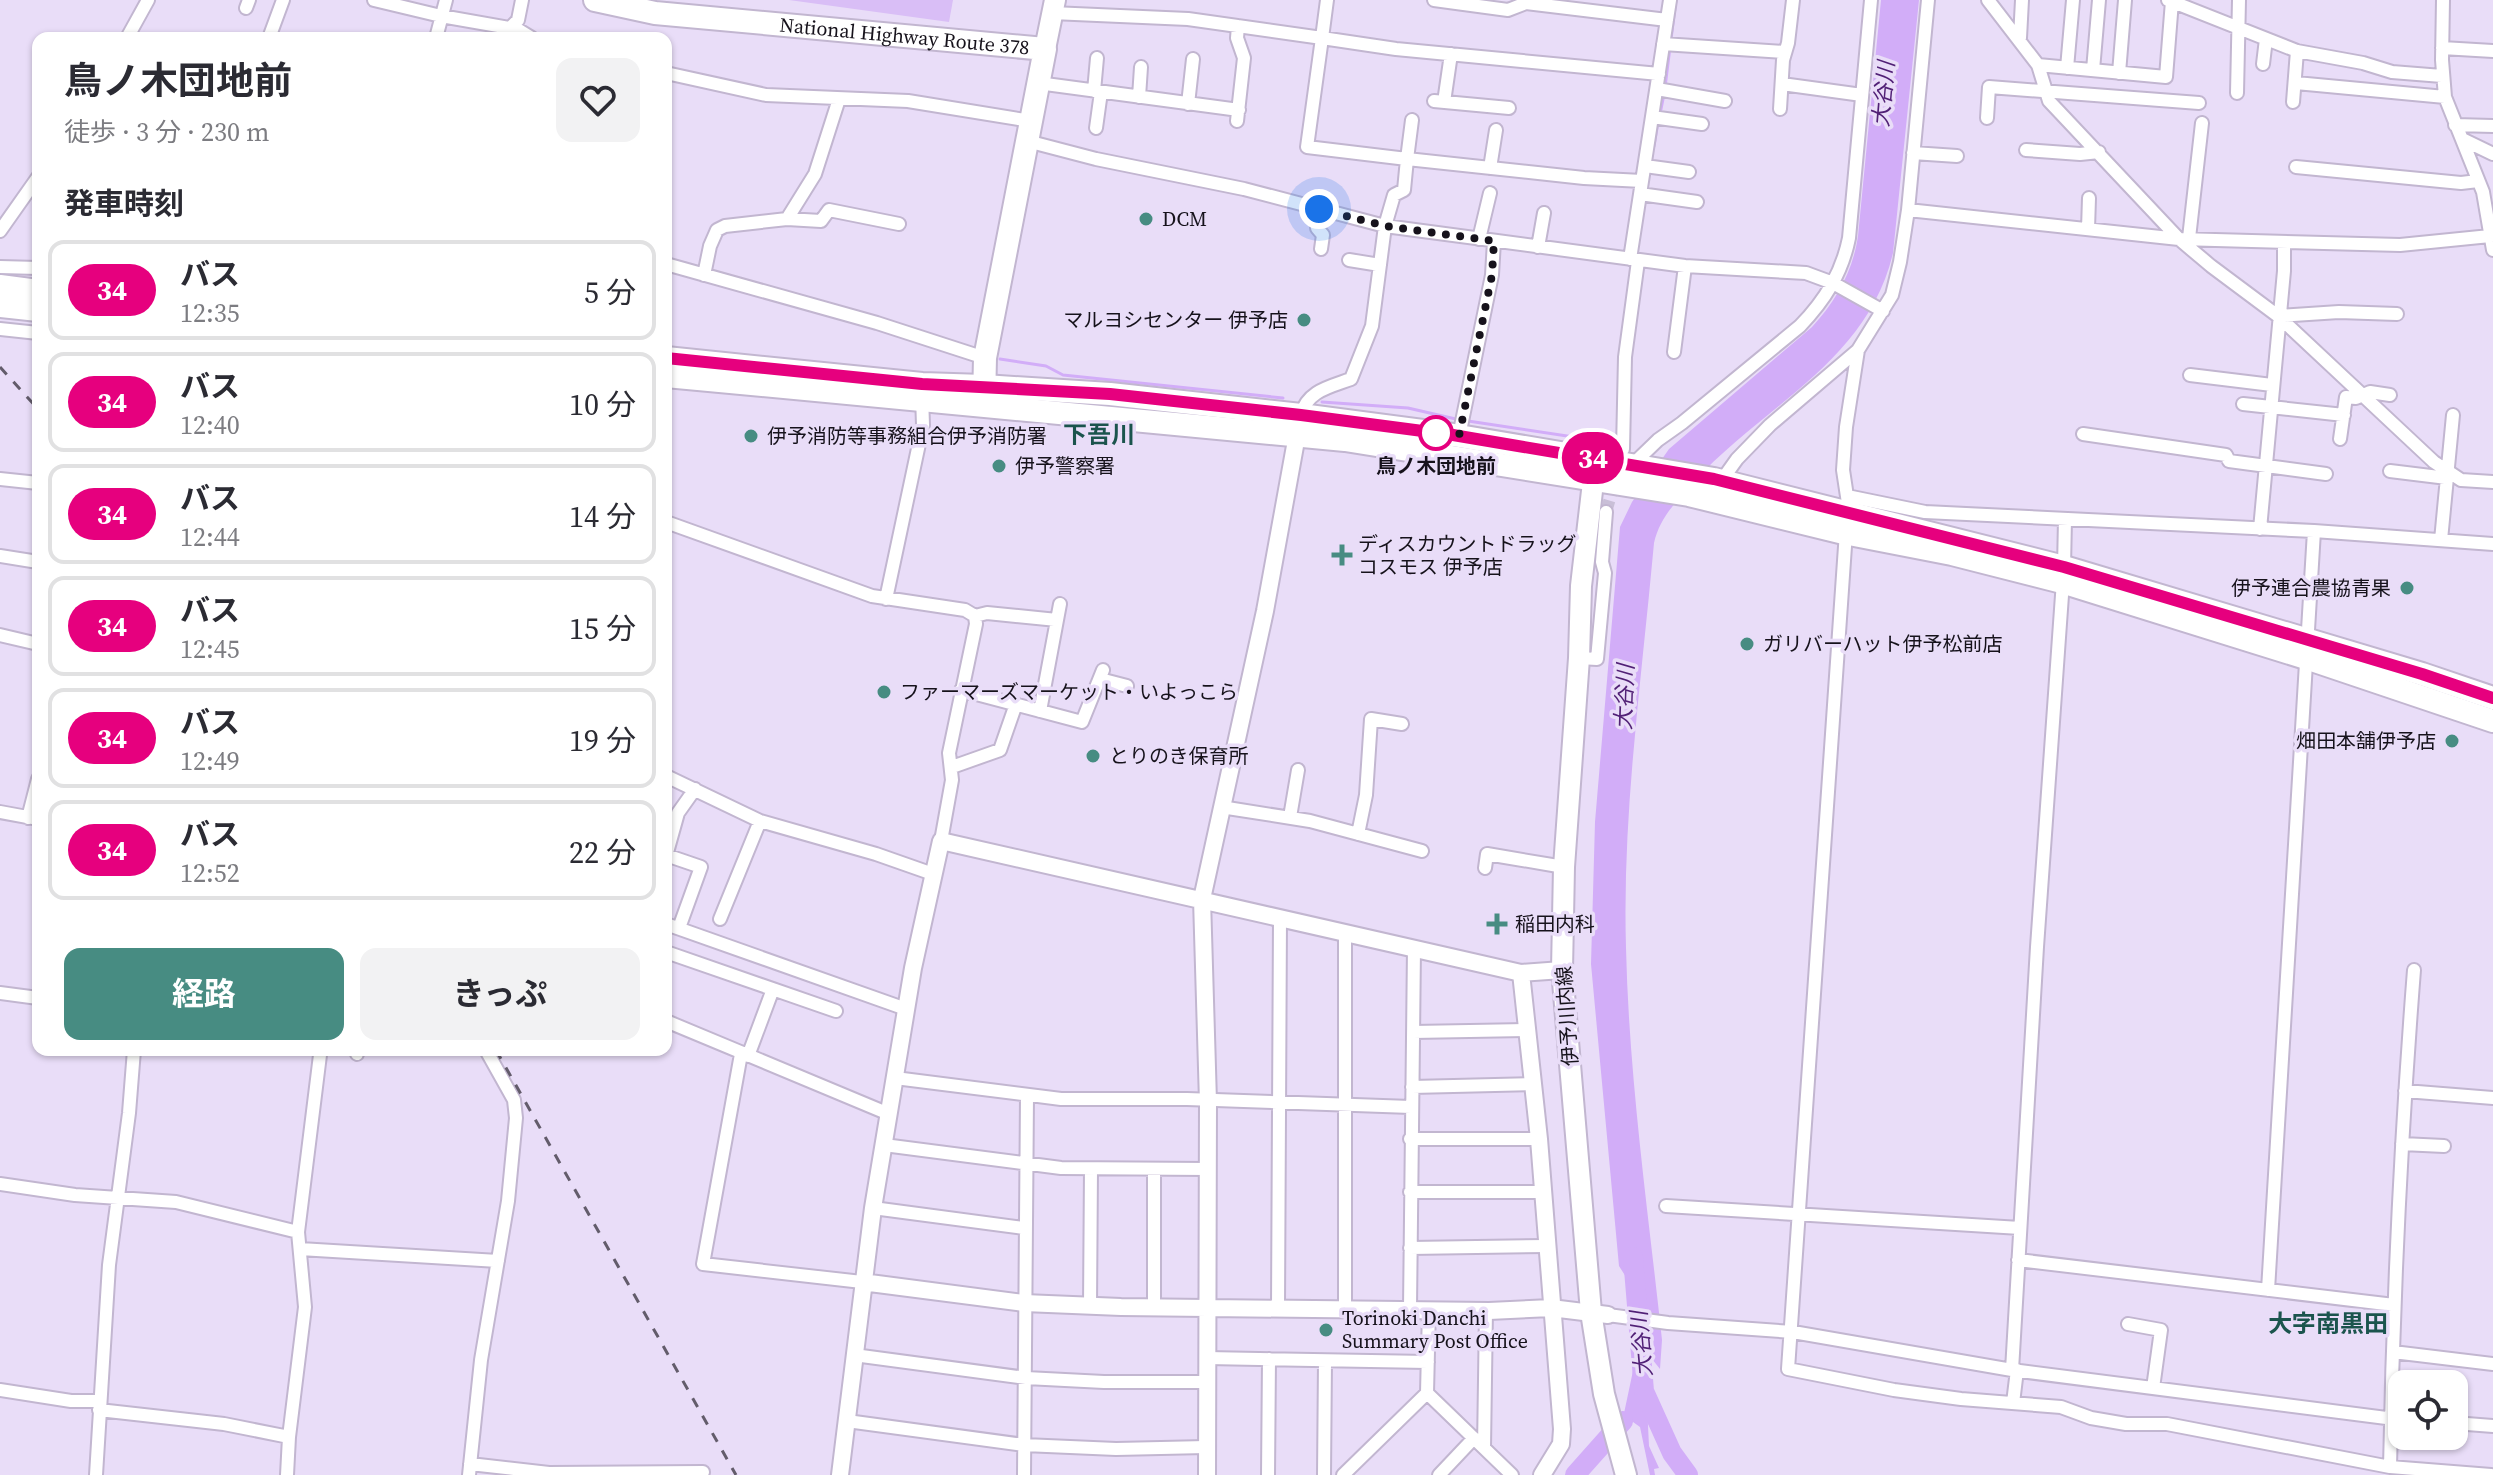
<!DOCTYPE html>
<html lang="ja">
<head>
<meta charset="utf-8">
<style>
  :root { --surface:#fff; --page:#f2f2f3; --text:#2b2b33; --muted:#7c7c81; --line:#e1e1e2; --accent:#478c82 }
  body { margin:0; font-family:"Source Serif 4","Noto Sans JP",serif; background:var(--page); color:var(--text); height:100vh; display:flex; flex-direction:column; font-size:30px; white-space:nowrap }
  * { box-sizing:border-box; margin:0 }
  p { font-size:26px; color:var(--muted) }
  .icon { flex:none; width:44px; height:44px; fill:none; stroke:currentColor; stroke-width:2; stroke-linecap:round; stroke-linejoin:round }
  .map { position:relative; flex:1; overflow:hidden }
  .drawer { position:absolute; left:32px; top:32px; width:640px; height:1024px; display:flex; flex-direction:column; background:var(--surface); border-radius:16px; box-shadow:0 2px 6px #0004 }
  .drawer>* { flex:none }
  .badge { padding:0 16px; border-radius:26px; font-size:28px; line-height:52px }
  .fabs { position:absolute; left:2388px; top:1370px; display:grid; gap:16px }
  .fabs a { display:grid; place-items:center; width:80px; height:80px; border-radius:16px; background:var(--surface); box-shadow:0 2px 6px #0004; font-size:40px }
  .you { position:absolute; width:40px; height:40px; margin:-20px; border:6px solid #fff; border-radius:50%; background:#1a73e8; box-shadow:0 0 0 12px #1a73e833 }
  .map>.badge { position:absolute; translate:-50% -50%; box-shadow:0 0 0 4px #fff }
  h2 { padding:0 32px; font-size:30px; line-height:72px }
  .round { display:grid; place-items:center; flex:none; width:84px; height:84px; border-radius:16px; background:var(--page) }
  .overview { display:flex; align-items:center; justify-content:space-between; height:136px; padding:0 32px }
  h1 { font-size:38px; font-weight:700; line-height:60px }
  .button { display:flex; gap:16px; margin-top:auto; padding:16px 32px }
  .button a { flex:1; height:92px; border-radius:16px; background:var(--accent); color:#fff; font-size:32px; font-weight:700; line-height:92px; text-align:center }
  .button a+a { background:var(--page); color:var(--text) }
  ul { padding:0; list-style:none }
  li { display:flex; align-items:center; gap:24px; height:100px; margin:0 16px 12px; padding:0 16px; border:4px solid var(--line); border-radius:16px }
  li div { flex:1 }
  li b { display:block; font-size:30px }
  li em { font-style:normal }
  li .badge { min-width:88px; font-weight:700; text-align:center }
  .map>svg:first-child { display:block }
  .green { fill:#d9bef6 }
  .water { fill:#d2adf8 }
  .lines { fill:none; stroke-linecap:round; stroke-linejoin:round }
  .stream { stroke:#d2adf8; stroke-width:3 }
  .river { stroke:#d2adf8; stroke-width:20 }
  .minor-tunnel { stroke:#c9bfd7; stroke-width:12; stroke-dasharray:12 6; stroke-linecap:butt }
  .minor-casing { stroke:#c2b6d0; stroke-width:16 }
  .tertiary-casing { stroke:#c2b6d0; stroke-width:20 }
  .primary-casing { stroke:#c2b6d0; stroke-width:24 }
  .trunk-casing { stroke:#c2b6d0; stroke-width:26 }
  .minor { stroke:#fff; stroke-width:12 }
  .tertiary { stroke:#fff; stroke-width:16 }
  .primary { stroke:#fff; stroke-width:20 }
  .trunk { stroke:#fff; stroke-width:22 }
  .rail { stroke:#635c6b; stroke-width:3; stroke-dasharray:10 10; stroke-linecap:butt }
  .line-casing { stroke:#fff; stroke-width:18 }
  .line { stroke:#e6007e; stroke-width:12 }
  .walk { stroke:#16121b; stroke-width:8; stroke-dasharray:0 14.4 }
  .poi-dot { fill:#478c82; stroke:#e9ddf8; stroke-width:3 }
  .stop-dot { fill:#fff; stroke:#e6007e; stroke-width:4 }
  .labels { text-anchor:middle; dominant-baseline:central; stroke-width:7; stroke-linejoin:round; paint-order:stroke }
  .street-label { font-size:20px; fill:#16121b; stroke:#e9ddf8 }
  .poi-label { font-size:20px; fill:#16121b; stroke:#e9ddf8; text-anchor:start }
  .stop-label { font-size:20px; font-weight:bold; fill:#16121b; stroke:#e9ddf8 }
  .water-label { font-size:22px; font-style:italic; fill:#512076; stroke:#e9ddf8 }
  .quarter-label { font-size:24px; font-weight:bold; fill:#1b544d; stroke:#e9ddf8 }
</style>
</head>
<body>
<div class="map">
<svg width="2493" height="1475" viewBox="0 0 2493 1475">
  <rect width="100%" height="100%" fill="#e9ddf8"/>
  <!-- green -->
  <path class="green" d="M789 0H953L949 22Z"/>
  <!-- water -->
  <path class="water" d="M1881 0H1919L1893 253C1867 363 1763 405 1693 483 1676 502 1660 517 1654 543 1642 677 1622 813 1626 948 1629 1079 1648 1210 1662 1340L1660 1369 1652 1359 1651 1361 1647 1405 1649 1446 1659 1468 1654 1469 1655 1475H1650L1640 1427 1633 1422 1625 1429 1623 1418 1637 1352 1643 1301 1640 1290 1626 1277 1619 1266 1591 964 1595 822 1620 527 1632 502 1669 449 1812 327C1836 301 1853 271 1858 236Z"/>
  <g class="lines">
    <!-- stream -->
    <path class="stream" d="M1671 39 1676 0
      M1665 87 1670 47
      M1660 114 1664 94
      M1654 146 1658 122
      M1000 359 1046 366 1063 375 1283 398
      M1322 402 1408 408 1460 420
      M1468 421 1607 442 1611 437"/>
    <!-- river -->
    <path class="river" d="M1633 1257 1644 1391 1672 1453 1688 1475
      M1575 1475 1623 1421"/>
    <!-- minor-tunnel -->
    <path class="minor-tunnel" d="M1606 512 1615 481"/>
    <!-- minor casing -->
    <g class="minor-casing">
      <path id="minor" d="M374 0 441 16 510 28 518 20 522 0
        M1327 0 1322 38 1396 49 1659 74
        M1434 0 1508 10 1526 3 1667 20
        M1988 0 2038 65 2049 101 2179 239 2211 266 2278 316 2434 462 2461 480 2493 482
        M2168 0 2297 51 2363 63 2392 72 2442 76
        M2443 0 2442 60 2445 97 2483 192 2493 250
        M246 8 249 0
        M1052 13 1188 19 1322 38 1307 147 1407 159 1404 190 1394 195 1385 226 1372 326 1351 379C1329 387 1307 391 1301 415
        M514 27 532 38
        M127 38 148 0
        M269 38 283 0
        M436 38 446 0
        M2020 38 2022 0
        M1663 44 1785 52
        M2442 48 2493 51
        M2263 64 2266 39
        M2038 65 2166 77 2172 1
        M2067 68 2073 0
        M2093 70 2099 0
        M666 73 766 95 908 101 1031 121
        M2119 73 2125 0
        M1038 83 1239 110
        M2296 83 2445 97
        M1782 84 1862 95
        M1657 89 1725 101
        M1094 91 1097 58
        M2237 93 2239 0
        M1139 97 1141 67
        M1434 101 1509 108
        M1444 102 1451 54
        M2293 102 2297 51
        M1188 104 1193 59
        M1780 109 1783 60 1788 43 1793 0
        M1652 117 1702 124
        M1987 118 1989 87 2199 103
        M1412 120 1407 159 1584 178 1642 181
        M1237 121 1244 58 1237 38 1238 26
        M2455 125 2493 126
        M1096 128 1101 92
        M2462 139 2493 154
        M1027 141 1096 159 1244 189 1385 226 1685 266 1806 273 1833 283 1883 311
        M2026 150 2080 154 2099 152
        M1913 153 1957 156
        M1645 166 1689 172
        M2296 167 2461 183 2478 181
        M1490 168 1496 130
        M1640 194 1697 202
        M1319 209 1317 228 1323 235 1321 249
        M1908 210 2179 239 2400 245 2490 236
        M787 219 821 221 829 210 899 224
        M2088 229 2089 198
        M0 231 38 177
        M2189 238 2202 123
        M1479 239 1490 193
        M1538 247 1544 213
        M1630 259 1670 0
        M1349 260 1380 265
        M666 264 877 323 985 358
        M0 267 38 268
        M704 275 710 246 717 230 725 226 787 219 815 174 839 99
        M2278 316 2339 312 2397 314
        M0 329 38 333
        M1858 350 1846 427 1843 470 1848 503 1788 1369 1894 1390 1961 1399 2061 1407 2091 1418 2126 1424H2167L2390 1467 2491 1475
        M1674 352 1685 266
        M2190 375 2272 385
        M2243 404 2344 415
        M2083 434 2226 455 2229 461 2326 474
        M1459 436 1492 275 1494 241
        M2340 439 2346 397 2356 398 2370 392 2390 395
        M1623 449 1625 357 1638 261
        M1631 466 1658 440 1682 423 1800 326C1825 300 1842 273 1849 238L1871 0
        M2390 471 2447 478
        M0 479 38 483
        M1722 480 1737 459 1770 425 1858 350 1892 295 1900 262 1908 210 1928 0
        M1847 496 1925 512 2314 531 2493 544
        M666 522 872 596 965 610 975 616 976 624 949 753 952 780 941 841
        M2260 529 2284 271V243
        M2441 540 2453 415
        M0 556 38 562
        M886 599 923 425 922 396
        M975 616 987 613 1057 620
        M0 635 38 644
        M1579 658 1597 659 1605 573 1602 562 1606 512
        M1100 679 1127 686
        M961 690 1082 722 1103 670
        M1040 711 1060 604
        M952 767 1000 750 1016 704
        M666 776 760 821 876 854 933 874
        M1221 807 1310 821 1422 851
        M0 812 38 819
        M1290 817 1298 770
        M28 818 38 779
        M1358 834 1366 795 1371 719 1402 724
        M666 855 701 867 679 928
        M666 856 678 813 695 789
        M1485 868 1487 854 1564 867
        M720 919 760 821
        M666 924 906 1009
        M666 952 836 1011
        M0 993 38 998
        M666 1021 889 1114
        M1413 1032 1527 1030
        M357 1054 358 1050
        M741 1054 703 1264 862 1282
        M748 1056 773 989
        M895 1078 1061 1099H1187L1411 1107
        M1412 1087 1533 1084
        M2405 1091 2493 1098
        M1410 1139H1539
        M2402 1144 2444 1146
        M884 1145 1061 1168 1208 1169
        M0 1184 75 1195 176 1202 298 1232
        M1410 1192H1543
        M1666 1206 2020 1228
        M873 1208 1024 1228
        M1410 1248 1547 1246
        M300 1249 498 1261
        M2018 1260 2394 1305
        M2268 1290 2314 531
        M1090 1306 1091 1169
        M1154 1307V1169
        M1278 1307 1280 919
        M1345 1308V933
        M1410 1308 1414 948
        M1608 1315 1668 1323 1793 1332 2012 1370 2402 1420
        M2128 1324 2161 1330 2153 1388
        M2393 1352 2493 1364
        M854 1355 1026 1378 1104 1382H1207
        M1207 1358 1428 1362
        M2012 1370 2037 947 2064 567 2065 519
        M0 1390 71 1401H99
        M1427 1393 1512 1475
        M2013 1403 2017 1370
        M99 1410 224 1424 289 1437
        M847 1421 1024 1445 1116 1449 1206 1447
        M2454 1423 2493 1426
        M1484 1448 1486 1310
        M470 1464 549 1473 703 1472
        M2390 1467C2393 1301 2401 1136 2414 970
        M96 1475 109 1265 129 1113 134 1050
        M287 1475 289 1437 305 1307 298 1232 320 1055 319 1050
        M469 1475 481 1360 508 1201 516 1118 514 1100 486 1050
        M1024 1475 1027 1096
        M1268 1475 1269 1359
        M1324 1475 1325 1361
        M1343 1475 1427 1393 1429 1309
        M1439 1475 1474 1438"/>
    </g>
    <!-- tertiary casing -->
    <g class="tertiary-casing">
      <path id="tertiary" d="M1521 973 1539 1139 1562 1429 1561 1444 1542 1475
        M862 1282 1024 1303 1121 1307 1489 1311 1551 1308 1608 1315
        M840 1475 873 1208 913 968 941 841 1521 973 1562 970
        M1207 1475 1208 1102 1202 899 1265 611 1297 435"/>
    </g>
    <!-- primary casing -->
    <g class="primary-casing">
      <path id="primary" d="M1045 49 1055 0
        M1595 465 1581 586 1579 658 1564 867 1562 970 1591 1312 1604 1394 1626 1475"/>
    </g>
    <!-- trunk casing -->
    <g class="trunk-casing">
      <g id="trunk">
        <path id="s1" d="M595 0 655 13 1045 49 985 358 984 401"/>
        <path d="M0 286 38 291"/>
        <path d="M0 306 38 310"/>
        <path d="M666 358 922 384 984 386 1110 394 1301 415 1453 435 1714 479 2064 567 2422 674 2493 698"/>
        <path d="M666 376 1345 440 1689 495 1844 533 1952 554 2062 582 2306 658 2493 721"/>
      </g>
    </g>
    <!-- minor -->
    <use href="#minor" class="minor"/>
    <!-- tertiary -->
    <use href="#tertiary" class="tertiary"/>
    <!-- primary -->
    <use href="#primary" class="primary"/>
    <!-- trunk -->
    <use href="#trunk" class="trunk"/>
    <!-- rail -->
    <path class="rail" d="M0 367 38 409
      M496 1050 736 1475"/>
  </g>
  <g class="lines">
    <!-- line casing -->
    <g class="line-casing">
      <path id="line" d="M666 358 922 384 1110 394 1301 415 1453 435 1714 479 2064 567 2422 674 2493 698"/>
    </g>
    <!-- line -->
    <use href="#line" class="line"/>
    <!-- walk -->
    <path class="walk" d="M1319 209 1385 226 1494 241 1492 275 1459 436 1436 433"/>
  </g>
  <!-- markers -->
  <g class="poi-dot">
    <circle cx="1146" cy="219" r="8"/>
    <circle cx="1304" cy="320" r="8"/>
    <circle cx="751" cy="436" r="8"/>
    <circle cx="999" cy="466" r="8"/>
    <path d="M1338 543h8v8h8v8h-8v8h-8v-8h-8v-8h8z"/>
    <circle cx="2407" cy="588" r="8"/>
    <circle cx="1747" cy="644" r="8"/>
    <circle cx="884" cy="692" r="8"/>
    <circle cx="2452" cy="741" r="8"/>
    <circle cx="1093" cy="756" r="8"/>
    <path d="M1493 912h8v8h8v8h-8v8h-8v-8h-8v-8h8z"/>
    <circle cx="1326" cy="1330" r="8"/>
  </g>
  <circle class="stop-dot" cx="1436" cy="433" r="16"/>
  <g class="labels">
    <!-- street labels -->
    <g class="street-label">
      <text stroke="none"><textPath href="#s1" startOffset="312">National Highway Route 378</textPath></text>
      <text transform="translate(1567 1016) rotate(-94)">伊予川内線</text>
    </g>
    <!-- poi labels -->
    <g class="poi-label">
      <text x="1162" y="219">DCM</text>
      <text x="1288" y="320" text-anchor="end">マルヨシセンター 伊予店</text>
      <text x="767" y="436">伊予消防等事務組合伊予消防署</text>
      <text x="1015" y="466">伊予警察署</text>
      <text x="1358" y="544">ディスカウントドラッグ<tspan x="1358" dy="23">コスモス 伊予店</tspan></text>
      <text x="2391" y="588" text-anchor="end">伊予連合農協青果</text>
      <text x="1763" y="644">ガリバーハット伊予松前店</text>
      <text x="900" y="692">ファーマーズマーケット・いよっこら</text>
      <text x="2436" y="741" text-anchor="end">畑田本舗伊予店</text>
      <text x="1109" y="756">とりのき保育所</text>
      <text x="1515" y="924">稲田内科</text>
      <text x="1342" y="1318">Torinoki Danchi<tspan x="1342" dy="23">Summary Post Office</tspan></text>
    </g>
    <!-- stop labels -->
    <g class="stop-label">
      <text x="1436" y="466">鳥ノ木団地前</text>
    </g>
    <!-- water labels -->
    <g class="water-label">
      <text transform="translate(1883 94) rotate(-85)">大谷川</text>
      <text transform="translate(1624 697) rotate(-88)">大谷川</text>
      <text transform="translate(1641 1344) rotate(-95)">大谷川</text>
    </g>
    <!-- quarter labels -->
    <g class="quarter-label">
      <text x="1099" y="434">下吾川</text>
      <text x="2328" y="1323">大字南黒田</text>
    </g>
  </g>
</svg>
<div class="fabs">
<a><svg class="icon" aria-label="locate" viewBox="0 0 24 24"><circle cx="12" cy="12" r="6"/><path d="M12 2v4M12 18v4M2 12h4M18 12h4"/></svg></a>
</div>
<div class="you" style="left:1319px;top:209px"></div>
<b class="badge" style="left:1593px;top:458px;background:#e6007e;color:#fff">34</b>
<section class="drawer">
<div class="overview"><div><h1>鳥ノ木団地前</h1><p>徒歩 · 3 分 · 230 m</p></div><a class="round"><svg class="icon" aria-label="heart" viewBox="0 0 24 24"><path d="M12 20l-8-8c-3-5 5-10 8-4 3-6 11-1 8 4z"/></svg></a></div>
<h2>発車時刻</h2>
<ul>
<li><span class="badge" style="background:#e6007e;color:#fff">34</span><div><b>バス</b><p>12:35</p></div><em>5 分</em></li>
<li><span class="badge" style="background:#e6007e;color:#fff">34</span><div><b>バス</b><p>12:40</p></div><em>10 分</em></li>
<li><span class="badge" style="background:#e6007e;color:#fff">34</span><div><b>バス</b><p>12:44</p></div><em>14 分</em></li>
<li><span class="badge" style="background:#e6007e;color:#fff">34</span><div><b>バス</b><p>12:45</p></div><em>15 分</em></li>
<li><span class="badge" style="background:#e6007e;color:#fff">34</span><div><b>バス</b><p>12:49</p></div><em>19 分</em></li>
<li><span class="badge" style="background:#e6007e;color:#fff">34</span><div><b>バス</b><p>12:52</p></div><em>22 分</em></li>
</ul>
<div class="button"><a>経路</a><a>きっぷ</a></div>
</section>
</div>
</body>
</html>
